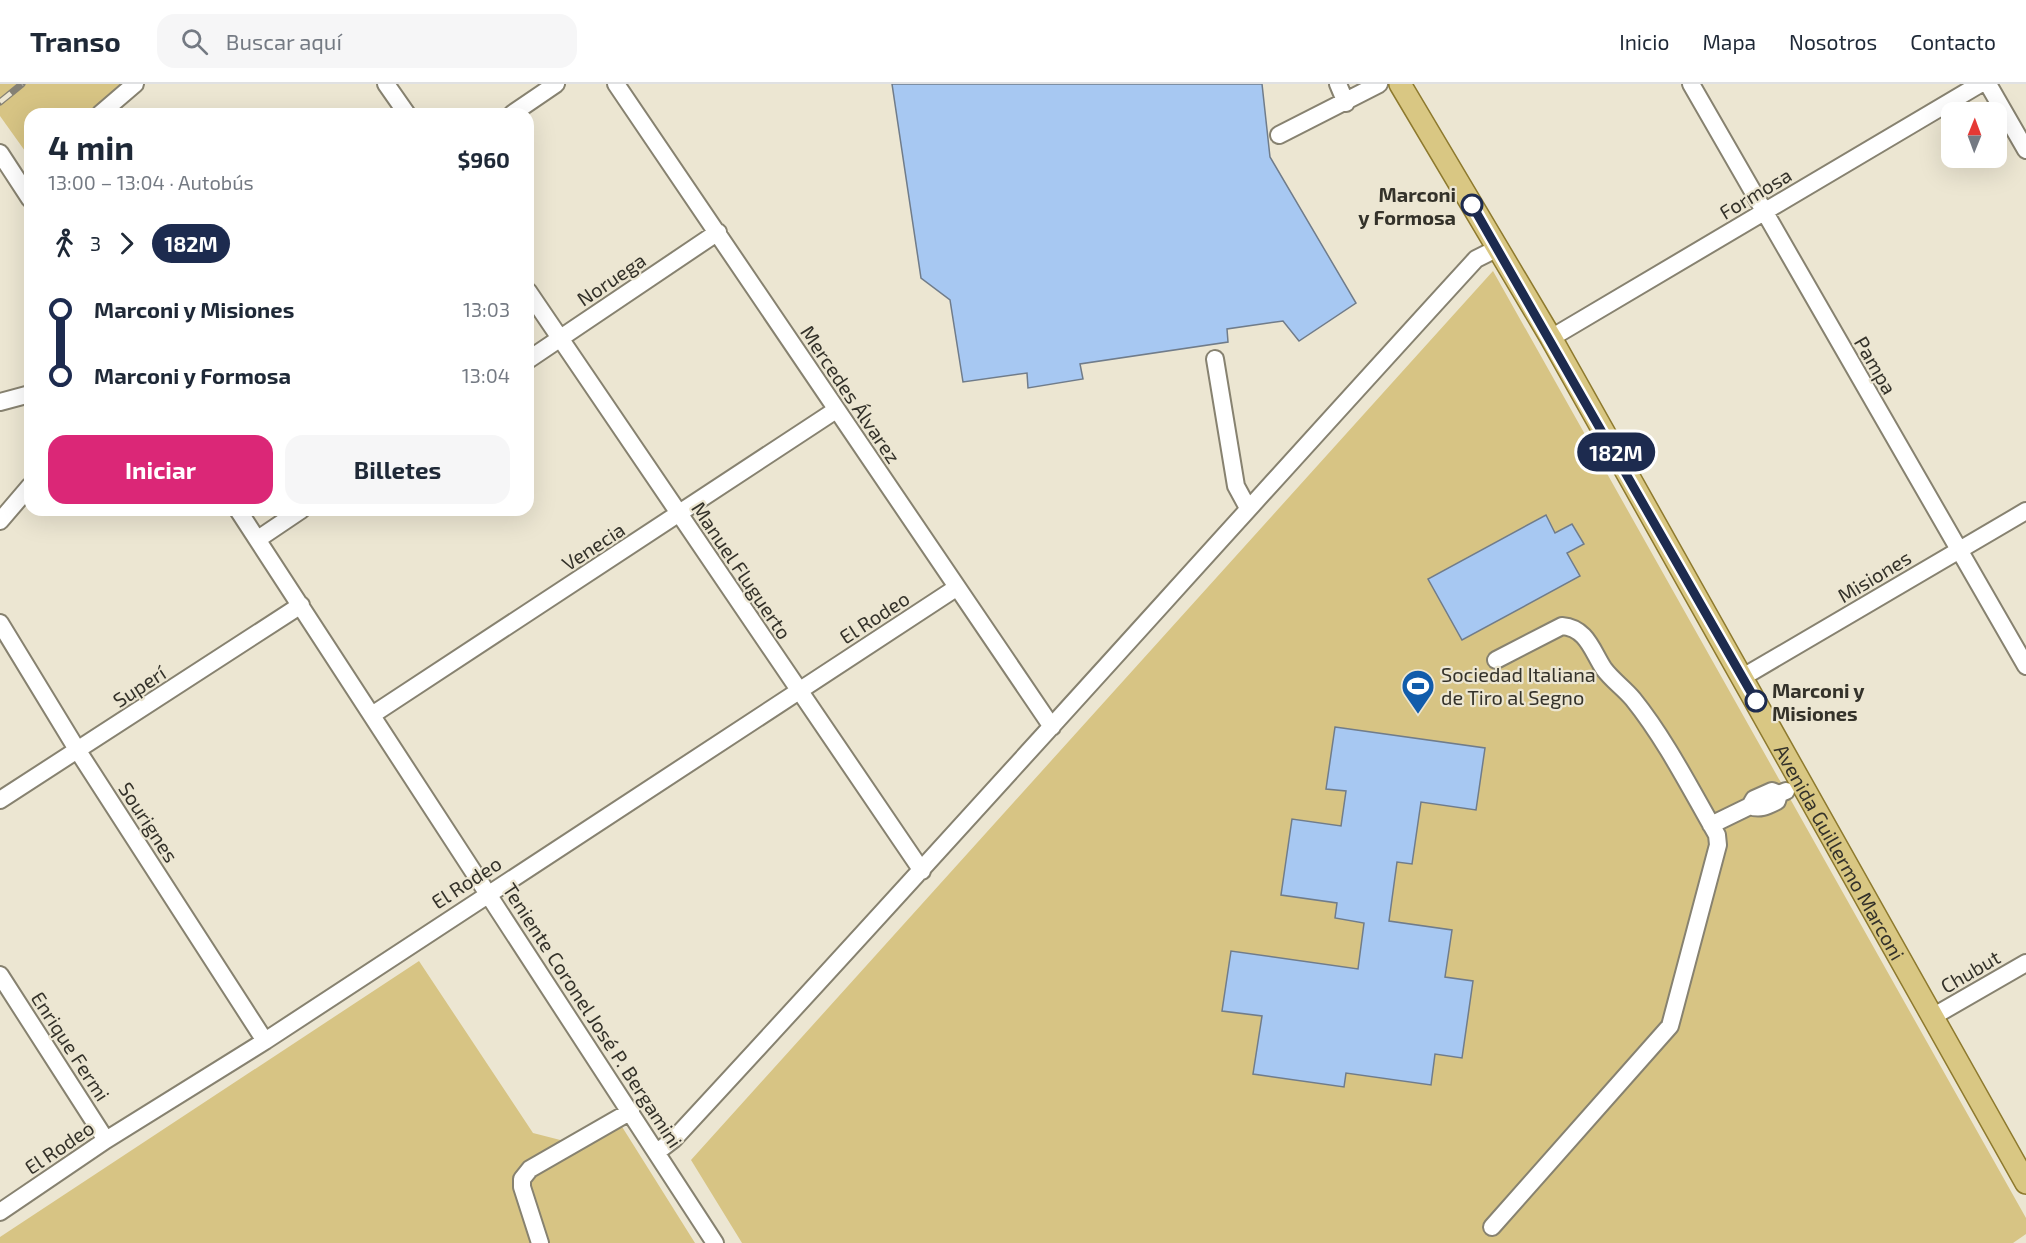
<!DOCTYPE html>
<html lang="es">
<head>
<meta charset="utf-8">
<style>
  :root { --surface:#fff; --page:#f6f6f7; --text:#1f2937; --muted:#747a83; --line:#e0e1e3; --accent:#db2777 }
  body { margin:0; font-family:"Exo 2",sans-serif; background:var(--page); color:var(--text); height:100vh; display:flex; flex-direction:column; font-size:22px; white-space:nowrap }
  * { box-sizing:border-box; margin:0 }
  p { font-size:20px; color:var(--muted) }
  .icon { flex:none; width:33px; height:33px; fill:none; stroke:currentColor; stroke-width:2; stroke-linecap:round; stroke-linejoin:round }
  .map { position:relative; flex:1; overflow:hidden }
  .drawer { position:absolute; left:24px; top:24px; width:510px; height:408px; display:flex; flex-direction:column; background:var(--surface); border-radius:18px; box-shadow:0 6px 24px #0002 }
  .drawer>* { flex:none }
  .badge { padding:0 12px; border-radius:20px; font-size:21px; line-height:39px }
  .needle { width:39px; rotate:1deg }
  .fabs { position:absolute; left:1941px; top:18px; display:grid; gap:12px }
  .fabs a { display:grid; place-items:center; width:66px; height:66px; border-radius:12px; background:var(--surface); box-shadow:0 6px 24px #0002; font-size:30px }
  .map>.badge { position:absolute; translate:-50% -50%; box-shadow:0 0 0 3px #fff }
  .legs { display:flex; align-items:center; gap:9px; height:66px; padding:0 24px; font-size:20px }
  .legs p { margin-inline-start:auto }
  .summary { display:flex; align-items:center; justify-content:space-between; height:102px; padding:0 24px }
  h1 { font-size:33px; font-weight:700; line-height:45px }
  .cta { display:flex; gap:12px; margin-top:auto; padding:12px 24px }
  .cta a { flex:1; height:69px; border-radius:18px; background:var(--accent); color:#fff; font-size:24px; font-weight:700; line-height:69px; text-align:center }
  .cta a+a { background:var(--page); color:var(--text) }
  ul { padding:0 24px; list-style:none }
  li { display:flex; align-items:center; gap:21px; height:66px; font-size:22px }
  li i { display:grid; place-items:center; width:9px; height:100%; margin:0 8px; background:currentColor }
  li i::after { content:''; width:15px; height:15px; margin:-8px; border:4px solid; border-radius:50%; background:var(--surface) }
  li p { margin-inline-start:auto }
  li:first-child i { background:linear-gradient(#0000 50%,currentColor 0) }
  li:last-child i { background:linear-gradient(currentColor 50%,#0000 0) }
  header { display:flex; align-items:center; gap:36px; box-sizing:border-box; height:84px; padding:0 30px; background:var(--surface); border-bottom:2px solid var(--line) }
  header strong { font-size:28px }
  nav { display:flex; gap:33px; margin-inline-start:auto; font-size:21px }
  .search { width:420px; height:54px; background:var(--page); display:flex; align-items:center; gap:15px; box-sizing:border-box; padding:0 21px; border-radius:18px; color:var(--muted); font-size:22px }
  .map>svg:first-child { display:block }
  .green { fill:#d7c484 }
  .building { fill:#a7c8f2; stroke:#707c8a; stroke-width:1.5 }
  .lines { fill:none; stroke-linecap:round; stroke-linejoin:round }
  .minor-casing { stroke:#878270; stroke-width:20 }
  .major-casing { stroke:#8e7a2e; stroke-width:24 }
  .minor { stroke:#fff; stroke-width:16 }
  .major { stroke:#d9c783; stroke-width:21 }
  .rail-casing { stroke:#858174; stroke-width:7 }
  .rail { stroke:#ece6d2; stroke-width:4.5; stroke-dasharray:14; stroke-linecap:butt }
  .line-1-casing { stroke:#fff; stroke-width:14 }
  .line-1 { stroke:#1d2b4f; stroke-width:9 }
  .stop-1-dot { fill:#fff; stroke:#1d2b4f; stroke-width:3 }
  .labels { text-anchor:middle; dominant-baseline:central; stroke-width:4.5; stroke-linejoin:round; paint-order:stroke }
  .street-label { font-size:20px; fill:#34322a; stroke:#ece6d2 }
  .stop-label { font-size:20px; font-weight:bold; fill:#34322a; stroke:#ece6d2; text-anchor:end }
  .poi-label { font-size:20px; fill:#34322a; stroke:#ece6d2; text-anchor:start }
</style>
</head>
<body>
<header>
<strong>Transo</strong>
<div class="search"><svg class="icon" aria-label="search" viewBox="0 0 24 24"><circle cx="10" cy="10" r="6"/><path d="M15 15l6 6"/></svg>Buscar aquí</div>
<nav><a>Inicio</a><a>Mapa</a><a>Nosotros</a><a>Contacto</a></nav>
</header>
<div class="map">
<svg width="2026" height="1159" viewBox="0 0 2026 1159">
  <rect width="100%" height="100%" fill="#ece6d2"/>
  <!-- green -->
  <path class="green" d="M0 0H124L86 30H30V74L0 32Z
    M1493 187 2026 1134V1150L2013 1159H742L691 1076Z
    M419 877 533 1049 572 1059 614 1030 695 1159H0V1153Z"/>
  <!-- building -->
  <path class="building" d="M892 0H1262L1270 73 1356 219 1299 257 1283 237 1227 245 1228 258 1080 280 1083 295 1028 304 1027 289 963 298 950 216 921 194Z
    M1546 431 1555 449 1572 440 1584 460 1567 469 1580 492 1462 556 1428 495Z
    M1335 643 1485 664 1476 726 1421 718 1412 780 1397 778 1389 837 1452 846 1445 893 1473 897 1462 974 1435 970 1431 1001 1346 989 1344 1003 1253 990 1262 932 1222 927 1231 867 1358 885 1364 839 1335 834 1337 819 1281 811 1292 735 1341 742 1346 707 1326 705Z"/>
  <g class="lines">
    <!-- minor casing -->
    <g class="minor-casing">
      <path id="minor" d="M386 0 407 30
        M616 0 1052 643
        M1338 0 1346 19
        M1691 0 2026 582
        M1988 0 2026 66
        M100 30 135 0
        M512 30 556 0
        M1279 51 1379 0
        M0 69 30 115
        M528 207 922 787
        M1551 254 1980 0
        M1215 275 1236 402 1248 424
        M528 276 718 148
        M0 318 30 310
        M238 426 715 1159
        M0 437 30 402
        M258 455 301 426
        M0 539 78 667 265 957
        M1743 593 2026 427
        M372 631 836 326
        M0 716 301 521
        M1750 722C1760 726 1767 722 1777 717L1779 710 1786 707
        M1711 741 1750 722 1754 715 1772 707 1779 710
        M0 891 106 1056
        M1934 932 2026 879
        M657 1068 674 1055C944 764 1208 468 1476 175L1498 164
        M0 1128 106 1056 265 957 956 504
        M1492 1143 1670 942 1718 761 1717 751C1691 706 1666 656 1633 615 1624 604 1612 596 1604 585 1592 567 1587 544 1562 542L1496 576
        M540 1159 522 1103V1095L530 1085 631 1027"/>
    </g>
    <!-- major casing -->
    <g class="major-casing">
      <g id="major">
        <path id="s1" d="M1400 0 1551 254 2026 1099"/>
      </g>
    </g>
    <!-- minor -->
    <use href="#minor" class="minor"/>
    <!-- major -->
    <use href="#major" class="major"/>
    <!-- rail casing -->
    <g class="rail-casing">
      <path id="rail" d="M0 18 22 0"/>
    </g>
    <!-- rail -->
    <use href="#rail" class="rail"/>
  </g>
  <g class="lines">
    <!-- line-1 casing -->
    <g class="line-1-casing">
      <path id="line-1" d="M1472 121 1756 617"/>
    </g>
    <!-- line-1 -->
    <use href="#line-1" class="line-1"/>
  </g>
  <!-- icons -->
  <defs>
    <g id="stadium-pin" transform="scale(1.725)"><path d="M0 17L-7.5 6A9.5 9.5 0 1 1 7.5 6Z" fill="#115cab" stroke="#ece6d2"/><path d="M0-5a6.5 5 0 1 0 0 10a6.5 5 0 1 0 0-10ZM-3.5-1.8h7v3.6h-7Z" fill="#fff"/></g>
  </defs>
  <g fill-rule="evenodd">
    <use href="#stadium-pin" x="1418" y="602"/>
  </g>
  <!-- markers -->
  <g class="stop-1-dot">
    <circle cx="1472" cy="121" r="10"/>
    <circle cx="1756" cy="617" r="10"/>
  </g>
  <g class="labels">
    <!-- street labels -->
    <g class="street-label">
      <text transform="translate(1755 109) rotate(-31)">Formosa</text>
      <text transform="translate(611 195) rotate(-34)">Noruega</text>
      <text transform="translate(1876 281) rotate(60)">Pampa</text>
      <text transform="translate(851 310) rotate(56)">Mercedes Álvarez</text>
      <text transform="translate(593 462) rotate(-33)">Venecia</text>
      <text transform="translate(742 486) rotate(56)">Manuel Fluguerto</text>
      <text transform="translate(1874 492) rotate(-31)">Misiones</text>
      <text transform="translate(874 533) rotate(-33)">El Rodeo</text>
      <text transform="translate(139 602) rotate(-33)">Superí</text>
      <text transform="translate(149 738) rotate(57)">Sourignes</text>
      <text stroke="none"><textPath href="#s1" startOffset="885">Avenida Guillermo Marconi</textPath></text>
      <text transform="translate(466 798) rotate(-33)">El Rodeo</text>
      <text transform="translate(1970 887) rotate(-30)">Chubut</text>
      <text transform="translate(593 931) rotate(57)">Teniente Coronel José P. Bergamini</text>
      <text transform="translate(71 962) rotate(57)">Enrique Fermi</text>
      <text transform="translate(59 1063) rotate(-34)">El Rodeo</text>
    </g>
    <!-- stop labels -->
    <g class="stop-label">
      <text x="1456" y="110">Marconi<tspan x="1456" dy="23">y Formosa</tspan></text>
      <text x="1772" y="606" text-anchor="start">Marconi y<tspan x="1772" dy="23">Misiones</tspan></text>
    </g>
    <!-- poi labels -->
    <g class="poi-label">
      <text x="1441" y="590">Sociedad Italiana<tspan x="1441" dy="23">de Tiro al Segno</tspan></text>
    </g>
  </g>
</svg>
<div class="fabs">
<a><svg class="needle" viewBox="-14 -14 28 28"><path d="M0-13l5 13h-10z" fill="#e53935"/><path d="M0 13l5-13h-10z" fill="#747a83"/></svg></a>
</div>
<b class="badge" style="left:1616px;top:368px;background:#1d2b4f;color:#fff">182M</b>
<section class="drawer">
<div class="summary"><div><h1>4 min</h1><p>13:00 – 13:04 · Autobús</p></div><b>$960</b></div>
<div class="legs"><svg class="icon" aria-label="walk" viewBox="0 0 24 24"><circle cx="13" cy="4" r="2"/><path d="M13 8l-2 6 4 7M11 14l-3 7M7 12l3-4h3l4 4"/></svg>3<svg class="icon" aria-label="forward" viewBox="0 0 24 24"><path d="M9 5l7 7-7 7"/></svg><b class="badge" style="background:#1d2b4f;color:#fff">182M</b></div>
<ul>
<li><i style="color:#1d2b4f"></i><b>Marconi y Misiones</b><p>13:03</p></li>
<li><i style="color:#1d2b4f"></i><b>Marconi y Formosa</b><p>13:04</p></li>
</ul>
<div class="cta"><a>Iniciar</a><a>Billetes</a></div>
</section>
</div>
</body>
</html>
